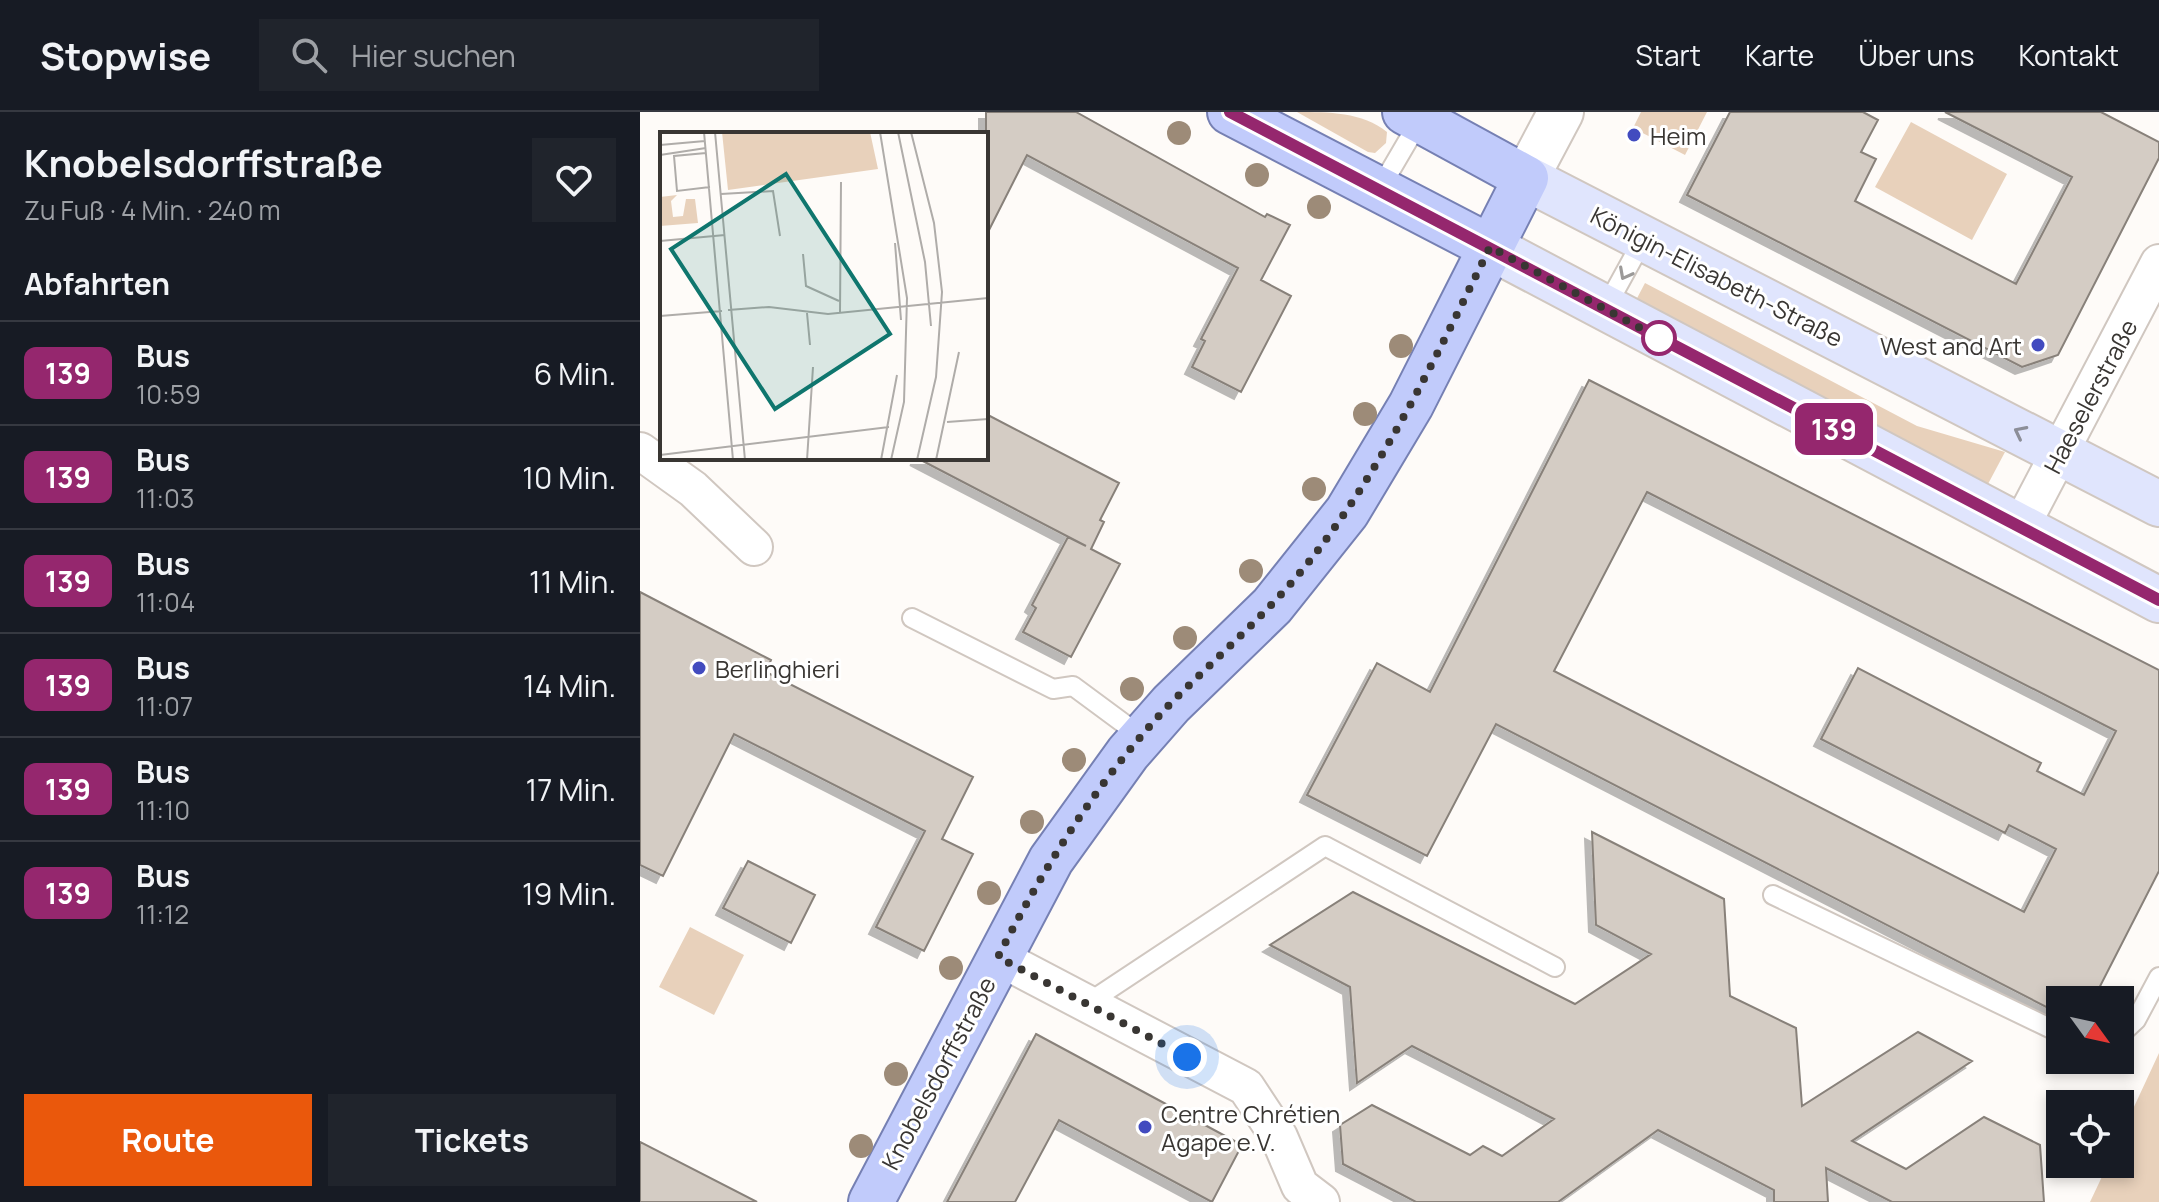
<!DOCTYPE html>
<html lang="de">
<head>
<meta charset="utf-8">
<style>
  :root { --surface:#171b24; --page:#20242c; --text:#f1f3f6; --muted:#9ea1a6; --line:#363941; --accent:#ea580c }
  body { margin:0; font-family:Manrope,sans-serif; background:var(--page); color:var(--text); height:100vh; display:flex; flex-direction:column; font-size:30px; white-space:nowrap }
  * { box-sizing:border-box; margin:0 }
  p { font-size:26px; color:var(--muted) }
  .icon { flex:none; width:44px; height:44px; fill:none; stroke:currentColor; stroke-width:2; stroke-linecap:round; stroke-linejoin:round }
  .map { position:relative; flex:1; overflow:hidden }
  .sheet { display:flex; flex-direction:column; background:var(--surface); width:640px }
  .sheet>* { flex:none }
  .badge { padding:0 16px; border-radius:12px; font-size:28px; line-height:52px }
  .needle { width:52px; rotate:123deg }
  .controls { position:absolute; left:1406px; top:874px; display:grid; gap:16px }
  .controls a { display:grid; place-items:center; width:88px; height:88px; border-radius:0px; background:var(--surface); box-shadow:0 4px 12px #0003; font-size:40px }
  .you { position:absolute; width:40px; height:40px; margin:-20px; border:6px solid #fff; border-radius:50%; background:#1a73e8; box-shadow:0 0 0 12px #1a73e833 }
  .map>.badge { position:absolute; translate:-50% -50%; box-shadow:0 0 0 4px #fff }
  h2 { padding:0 24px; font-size:30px; line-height:72px }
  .round { display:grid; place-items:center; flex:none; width:84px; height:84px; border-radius:0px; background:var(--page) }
  .summary { display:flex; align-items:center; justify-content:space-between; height:136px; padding:0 24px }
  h1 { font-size:38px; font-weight:700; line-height:60px }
  .action { display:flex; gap:16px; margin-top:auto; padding:16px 24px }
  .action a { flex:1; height:92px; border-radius:0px; background:var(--accent); color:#fff; font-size:32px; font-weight:700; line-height:92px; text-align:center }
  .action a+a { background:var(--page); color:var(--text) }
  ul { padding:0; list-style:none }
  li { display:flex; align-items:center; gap:24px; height:104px; padding:0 24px; border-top:2px solid var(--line) }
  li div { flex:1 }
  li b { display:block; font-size:30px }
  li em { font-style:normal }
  li .badge { min-width:88px; font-weight:700; text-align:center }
  header { display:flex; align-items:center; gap:48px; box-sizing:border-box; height:112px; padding:0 40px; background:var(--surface); border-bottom:2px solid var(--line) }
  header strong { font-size:38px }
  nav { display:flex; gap:44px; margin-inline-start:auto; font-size:28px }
  .search { width:560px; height:72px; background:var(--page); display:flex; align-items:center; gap:20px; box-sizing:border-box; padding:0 28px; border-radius:0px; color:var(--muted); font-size:30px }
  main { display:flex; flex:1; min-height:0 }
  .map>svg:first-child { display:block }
  .green { fill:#e8d1bb }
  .building { fill:#d4ccc4; stroke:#88817a; stroke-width:2; fill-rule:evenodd; filter:url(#shadow) }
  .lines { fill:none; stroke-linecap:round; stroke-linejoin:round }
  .service-casing { stroke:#d0c7c0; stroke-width:22 }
  .minor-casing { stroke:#d0c7c0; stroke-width:40 }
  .tertiary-casing { stroke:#d0c7c0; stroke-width:48 }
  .secondary-casing { stroke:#d0c7c0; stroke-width:48 }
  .primary-casing { stroke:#7680b3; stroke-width:48 }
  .service { stroke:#fff; stroke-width:18 }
  .minor { stroke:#fff; stroke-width:36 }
  .tertiary { stroke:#fff; stroke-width:44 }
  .secondary { stroke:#e0e5fd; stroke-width:44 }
  .primary { stroke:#c1cbfb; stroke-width:44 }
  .tree { fill:#9d8b78 }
  .oneway { stroke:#9c9a99 }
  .oneway2 { stroke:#8c8e98 }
  .line-casing { stroke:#fff; stroke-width:18 }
  .line { stroke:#95276e; stroke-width:12 }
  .walk { stroke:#393633; stroke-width:8; stroke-dasharray:0 14.4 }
  .poi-dot { fill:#424bbf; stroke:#fff; stroke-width:3 }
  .stop-dot { fill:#fff; stroke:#95276e; stroke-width:4 }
  .labels { text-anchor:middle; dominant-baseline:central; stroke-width:6; stroke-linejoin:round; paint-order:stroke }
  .poi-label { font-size:24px; fill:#393633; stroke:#fff; text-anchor:start }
  .street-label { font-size:24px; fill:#393633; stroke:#fff }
  .inset-road { fill:none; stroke:#afaca9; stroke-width:2 }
  .view { fill:#0f766e; fill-opacity:0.15; stroke:#0f766e; stroke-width:4 }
  .inset-edge { fill:none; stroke:#393633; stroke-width:4 }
</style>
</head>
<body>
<header>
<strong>Stopwise</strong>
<div class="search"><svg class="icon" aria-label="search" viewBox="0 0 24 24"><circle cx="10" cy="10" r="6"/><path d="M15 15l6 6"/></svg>Hier suchen</div>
<nav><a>Start</a><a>Karte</a><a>Über uns</a><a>Kontakt</a></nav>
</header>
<main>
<section class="sheet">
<div class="summary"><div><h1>Knobelsdorffstraße</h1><p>Zu Fuß · 4 Min. · 240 m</p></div><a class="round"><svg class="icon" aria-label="heart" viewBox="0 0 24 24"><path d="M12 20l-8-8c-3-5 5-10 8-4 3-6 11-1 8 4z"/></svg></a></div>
<h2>Abfahrten</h2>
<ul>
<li><span class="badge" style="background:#95276e;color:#fff">139</span><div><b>Bus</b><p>10:59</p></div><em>6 Min.</em></li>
<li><span class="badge" style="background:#95276e;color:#fff">139</span><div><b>Bus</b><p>11:03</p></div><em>10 Min.</em></li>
<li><span class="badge" style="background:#95276e;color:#fff">139</span><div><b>Bus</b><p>11:04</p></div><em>11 Min.</em></li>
<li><span class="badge" style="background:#95276e;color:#fff">139</span><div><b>Bus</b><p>11:07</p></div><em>14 Min.</em></li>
<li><span class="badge" style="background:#95276e;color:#fff">139</span><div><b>Bus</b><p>11:10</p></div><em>17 Min.</em></li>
<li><span class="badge" style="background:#95276e;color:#fff">139</span><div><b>Bus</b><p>11:12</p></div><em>19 Min.</em></li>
</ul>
<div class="action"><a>Route</a><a>Tickets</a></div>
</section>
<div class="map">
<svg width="1519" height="1090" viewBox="0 0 1519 1090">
  <defs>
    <filter id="shadow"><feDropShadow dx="-7" dy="7" stdDeviation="0" flood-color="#0004"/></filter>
  </defs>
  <rect width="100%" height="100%" fill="#fefbf8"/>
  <!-- green -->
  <path class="green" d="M657 0C688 0 723 0 747 20L746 31 735 41 728 40Z
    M1001 0H1067L1045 43 993 16Z
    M1271 10 1367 62 1332 128 1235 75Z
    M1005 171 1277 314 1365 340 1348 372 994 192Z
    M50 815 104 843 74 903 19 875Z
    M1519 941V1090H1450L1468 1052H1480V1025Z"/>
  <!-- building -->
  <path class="building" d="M346 0H436L625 105 627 102 650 113 621 168 651 184 601 280 552 255 565 229 561 227 598 156 387 43 346 124Z
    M1090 0H1223L1238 8 1221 40 1236 47 1215 89 1376 172 1432 65 1305 0H1461L1519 30V46L1418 243 1382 255 1047 83Z
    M949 268 1519 558V759L1453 888H1420V902L856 612 787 744 667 683 737 551 790 580ZM1007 380 1476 619 1444 683 1397 659 1401 651 1218 556 1181 627 1365 721 1369 713 1416 737 1384 800 914 559Z
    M346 302 479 371 460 408 464 410 451 437 480 452 431 545 383 520 396 496 392 493 428 425 446 434 277 346H346Z
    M0 480 131 548 126 560 333 665 302 727 333 742 284 839 236 815 285 719 94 622 23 764 0 753Z
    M952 720 1084 787 1090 884 1156 916 1162 994 1278 920 1332 949 1212 1029 1266 1057 1344 1005 1400 1033 1404 1090H1252L1186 1056 1188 1090H1134V1078L1018 1018 918 1090H776L703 1052 700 1013 732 993 830 1043 843 1034 862 1044 914 1007 772 934 717 971 710 875 630 833 713 780 935 892 1011 842 956 813Z
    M108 749 175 783 151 831 83 796Z
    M396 922 602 1033 572 1090 419 1008 375 1090H307Z
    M0 1030 117 1090H0Z"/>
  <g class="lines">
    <!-- service casing -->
    <g class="service-casing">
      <path id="service" d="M739 78 780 8
        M965 197 1004 126
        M272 506 413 577 433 574 502 625
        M1133 783 1420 921
        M445 893 685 734 915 855
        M1480 923 1496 908 1519 865"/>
    </g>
    <!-- minor casing -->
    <g class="minor-casing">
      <path id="minor" d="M0 339 53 377 114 435
        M1380 416 1519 151
        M358 845 606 975 639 1025 660 1074 681 1090"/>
    </g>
    <!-- tertiary casing -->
    <g class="tertiary-casing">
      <path id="tertiary" d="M886 66 921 0"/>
    </g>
    <!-- secondary casing -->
    <g class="secondary-casing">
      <path id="secondary" d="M886 66 1519 392
        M850 135 1519 488"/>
    </g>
    <!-- primary casing -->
    <g class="primary-casing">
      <path id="primary" d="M590 0 850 135
        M231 1090 411 748 488 641 531 592 632 494 707 400 771 293 886 66 765 0"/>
    </g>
    <!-- service -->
    <use href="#service" class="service"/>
    <!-- minor -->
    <use href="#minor" class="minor"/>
    <!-- tertiary -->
    <use href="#tertiary" class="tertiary"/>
    <!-- secondary -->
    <use href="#secondary" class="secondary"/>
    <!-- primary -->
    <use href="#primary" class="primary"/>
  </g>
  <!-- trees -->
  <g class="tree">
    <circle cx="539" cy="21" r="12"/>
    <circle cx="617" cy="63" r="12"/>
    <circle cx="679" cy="95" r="12"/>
    <circle cx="761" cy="234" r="12"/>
    <circle cx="725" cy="302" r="12"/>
    <circle cx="674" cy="377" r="12"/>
    <circle cx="611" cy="459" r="12"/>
    <circle cx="545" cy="526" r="12"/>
    <circle cx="492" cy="577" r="12"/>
    <circle cx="434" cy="648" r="12"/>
    <circle cx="392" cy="710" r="12"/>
    <circle cx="349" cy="781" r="12"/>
    <circle cx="311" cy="856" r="12"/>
    <circle cx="256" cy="962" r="12"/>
    <circle cx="221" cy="1034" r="12"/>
  </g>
  <!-- one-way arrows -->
  <defs><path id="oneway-chevron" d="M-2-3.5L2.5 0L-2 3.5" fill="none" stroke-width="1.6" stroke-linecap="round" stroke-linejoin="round" transform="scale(2)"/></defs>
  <use class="oneway" href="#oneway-chevron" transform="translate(985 162) rotate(118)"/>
  <use class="oneway2" href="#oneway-chevron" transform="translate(1380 320) rotate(-153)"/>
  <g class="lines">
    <!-- line casing -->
    <g class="line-casing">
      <path id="line" d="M590 0 1519 488"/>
    </g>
    <!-- line -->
    <use href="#line" class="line"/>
    <!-- walk -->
    <path class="walk" d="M547 945 358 845C405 753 460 665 532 590 578 544 627 502 668 451 744 355 796 245 850 135L1019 226"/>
  </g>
  <!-- markers -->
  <g class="poi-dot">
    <circle cx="994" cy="23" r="8"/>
    <circle cx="1398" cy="233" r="8"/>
    <circle cx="59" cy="556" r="8"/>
    <circle cx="505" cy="1015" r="8"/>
  </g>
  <circle class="stop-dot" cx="1019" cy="226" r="16"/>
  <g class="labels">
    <!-- poi labels -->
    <g class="poi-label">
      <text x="1010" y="23">Heim</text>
      <text x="1382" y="233" text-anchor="end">West and Art</text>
      <text x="75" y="556">Berlinghieri</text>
      <text x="521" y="1001">Centre Chrétien<tspan x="521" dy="28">Agape e.V.</tspan></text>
    </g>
    <!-- street labels -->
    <g class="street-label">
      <text transform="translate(1077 164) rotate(27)">Königin-Elisabeth-Straße</text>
      <text transform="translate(1450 284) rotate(-62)">Haeselerstraße</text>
      <text transform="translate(298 961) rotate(-62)">Knobelsdorffstraße</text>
    </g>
  </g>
  <!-- overview -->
  <g transform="translate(20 20)">
    <rect width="328" height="328" fill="#fefbf8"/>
    <path d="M62 0H210L218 37 68 58ZM17 63 11 69 13 85 23 84 26 67H35L38 91 0 94V65Z" fill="#e8d1bb"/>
    <path class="inset-road" d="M44 0 73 328M55 0 85 328M220 0 247 166 244 270 231 328M238 0 265 130 271 194M251 0 274 91 282 160 276 245 257 328M0 13 45 9M46 21 14 24 17 59 50 55M0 23 46 16M61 62 113 59 120 104M0 109 65 103M235 111 241 188M143 122 146 154 179 169M68 178 109 175 168 182 328 166M147 181 150 213M180 181 181 50M0 184 62 179M287 290 328 287M0 323 229 295M147 328 153 235M221 328 237 243M276 328 299 220"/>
    <path class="view" d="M126 42 230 202 115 277 11 117Z"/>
    <rect width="328" height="328" class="inset-edge"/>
  </g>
</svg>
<div class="controls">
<a><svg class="needle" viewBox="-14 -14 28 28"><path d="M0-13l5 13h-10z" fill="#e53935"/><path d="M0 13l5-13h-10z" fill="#9ea1a6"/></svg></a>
<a><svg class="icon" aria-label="locate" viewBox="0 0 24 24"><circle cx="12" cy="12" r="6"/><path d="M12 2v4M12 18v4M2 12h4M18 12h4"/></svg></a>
</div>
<div class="you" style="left:547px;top:945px"></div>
<b class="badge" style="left:1194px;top:317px;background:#95276e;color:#fff">139</b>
</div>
</main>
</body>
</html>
